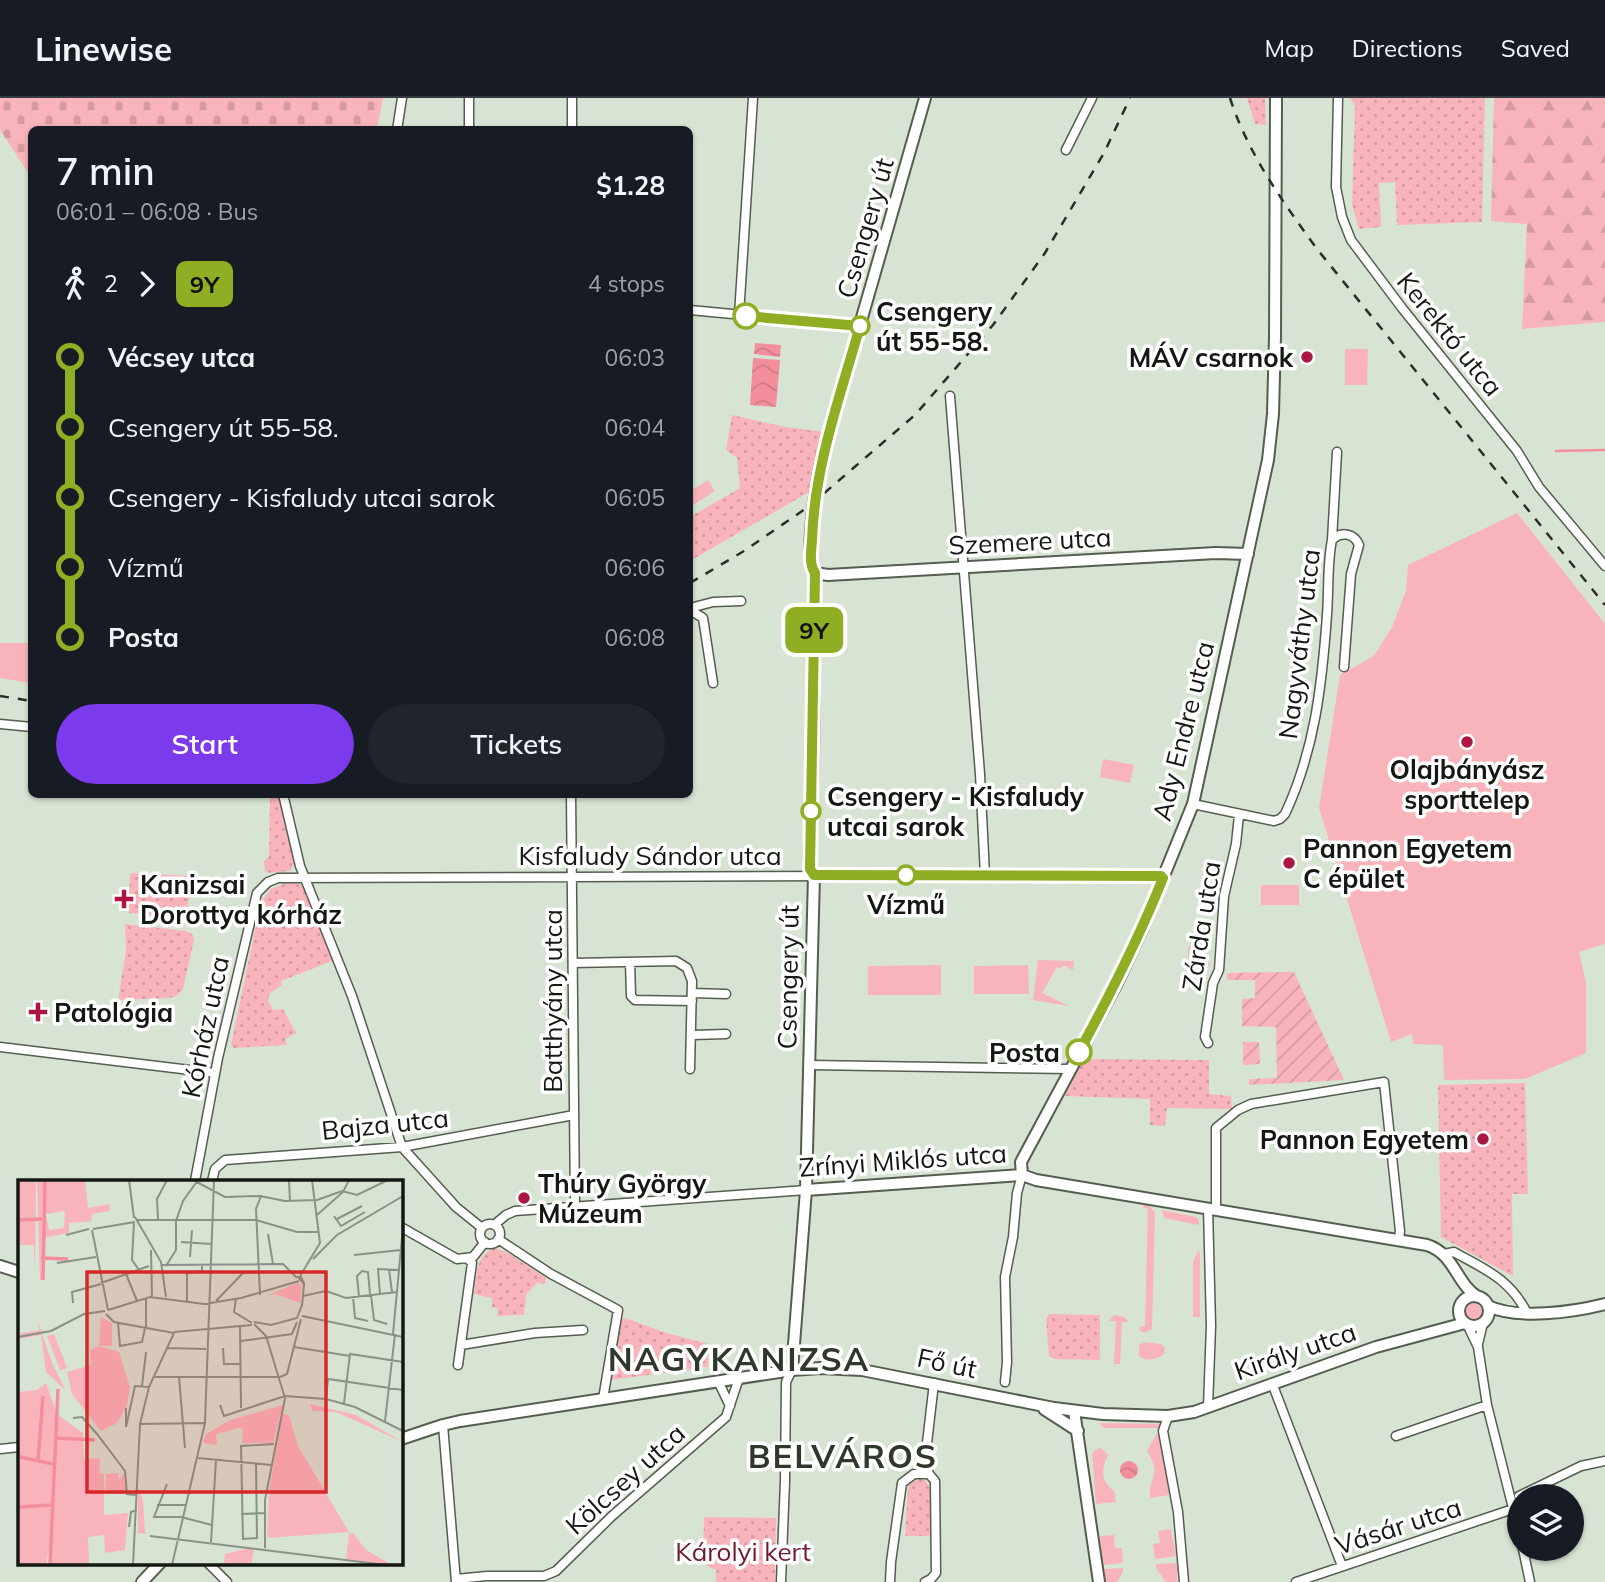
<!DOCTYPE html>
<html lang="en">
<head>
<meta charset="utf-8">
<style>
  :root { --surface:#171b24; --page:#20242c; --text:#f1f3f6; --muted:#9ea1a6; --line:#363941; --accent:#7c3aed }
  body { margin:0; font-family:Mulish,sans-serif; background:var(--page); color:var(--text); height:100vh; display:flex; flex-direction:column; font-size:26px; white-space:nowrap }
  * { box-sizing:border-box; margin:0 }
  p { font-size:23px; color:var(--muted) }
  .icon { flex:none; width:38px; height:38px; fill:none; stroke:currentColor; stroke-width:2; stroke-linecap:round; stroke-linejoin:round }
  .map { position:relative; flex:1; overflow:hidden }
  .details { position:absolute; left:28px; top:28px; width:665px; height:672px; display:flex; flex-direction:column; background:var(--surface); border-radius:10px; box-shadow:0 2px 5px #0004 }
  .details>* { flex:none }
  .badge { padding:0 14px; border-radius:10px; font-size:24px; line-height:46px }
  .buttons { position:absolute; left:1507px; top:1386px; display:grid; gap:14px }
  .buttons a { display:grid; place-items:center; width:77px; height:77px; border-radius:50%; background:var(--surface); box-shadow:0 2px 5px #0004; font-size:35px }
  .map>.badge { position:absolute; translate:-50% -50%; box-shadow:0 0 0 4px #fff }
  .legs { display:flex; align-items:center; gap:10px; height:77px; padding:0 28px; font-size:23px }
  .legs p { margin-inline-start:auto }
  .headline { display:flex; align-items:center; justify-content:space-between; height:119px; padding:0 28px }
  h1 { font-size:38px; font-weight:600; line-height:52px }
  .cta { display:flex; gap:14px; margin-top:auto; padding:14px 28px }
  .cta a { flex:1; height:80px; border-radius:42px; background:var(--accent); color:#fff; font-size:28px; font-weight:600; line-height:80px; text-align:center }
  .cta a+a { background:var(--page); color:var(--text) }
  ul { padding:0 28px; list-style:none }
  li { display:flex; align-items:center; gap:24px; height:70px; font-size:26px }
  li i { display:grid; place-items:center; width:10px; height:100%; margin:0 9px; background:currentColor }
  li i::after { content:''; width:18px; height:18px; margin:-9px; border:5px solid; border-radius:50%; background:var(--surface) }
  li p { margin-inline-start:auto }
  li:first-child i { background:linear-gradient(#0000 50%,currentColor 0) }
  li:last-child i { background:linear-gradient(currentColor 50%,#0000 0) }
  header { display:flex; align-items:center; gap:42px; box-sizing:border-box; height:98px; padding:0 35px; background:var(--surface); border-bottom:2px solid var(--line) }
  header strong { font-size:33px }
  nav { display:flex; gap:38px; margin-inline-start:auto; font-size:24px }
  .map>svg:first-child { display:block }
  .grass { fill:#f9b4bb }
  .forest { fill:url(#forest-firs) }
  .cemetery { fill:url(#cemetery-stones) }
  .park { fill:url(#park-dots) }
  .garden { fill:url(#garden-furrows) }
  .water { fill:url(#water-waves) }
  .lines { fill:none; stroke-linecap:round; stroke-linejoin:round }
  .stream { stroke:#f38f9c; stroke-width:2.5 }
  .street-casing { stroke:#545d4f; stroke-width:11 }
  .secondary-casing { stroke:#545d4f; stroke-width:14 }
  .street { stroke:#fff; stroke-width:8 }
  .secondary { stroke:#fff; stroke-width:10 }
  .rail { stroke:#292e27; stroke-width:2.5; stroke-dasharray:9 9; stroke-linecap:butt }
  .line-1-casing { stroke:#fff; stroke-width:16 }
  .line-1 { stroke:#90ae24; stroke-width:10 }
  .stop-1-dot { fill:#fff; stroke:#90ae24; stroke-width:3.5 }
  .poi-dot { fill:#ab1742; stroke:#fff; stroke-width:2.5 }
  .labels { text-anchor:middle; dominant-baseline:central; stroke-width:7; stroke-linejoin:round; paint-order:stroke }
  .street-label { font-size:26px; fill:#141812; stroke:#fff }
  .stop-label { font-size:26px; font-weight:bold; fill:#141812; stroke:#fff; text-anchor:start }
  .poi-label { font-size:26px; font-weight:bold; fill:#141812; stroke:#fff; text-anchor:start }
  .park-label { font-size:26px; fill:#72192e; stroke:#fff }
  .district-label { font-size:33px; font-weight:bold; letter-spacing:2px; fill:#2f382b; stroke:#fff }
  .inset-river { fill:none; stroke:#f38f9c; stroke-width:3.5 }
  .inset-road { fill:none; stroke:#8a9286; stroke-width:2 }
  .view { fill:#d62828; fill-opacity:0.15; stroke:#d62828; stroke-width:3.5 }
  .inset-edge { fill:none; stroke:#141812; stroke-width:3.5 }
</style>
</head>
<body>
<header>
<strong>Linewise</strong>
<nav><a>Map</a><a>Directions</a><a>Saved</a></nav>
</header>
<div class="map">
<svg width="1605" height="1484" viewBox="0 0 1605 1484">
  <defs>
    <pattern id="forest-firs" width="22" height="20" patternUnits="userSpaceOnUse" patternTransform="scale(1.75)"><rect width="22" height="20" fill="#f9b4bb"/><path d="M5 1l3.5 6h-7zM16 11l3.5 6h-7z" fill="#d59aa0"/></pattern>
    <pattern id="cemetery-stones" width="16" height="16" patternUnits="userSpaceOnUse" patternTransform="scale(1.75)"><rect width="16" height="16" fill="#f9b4bb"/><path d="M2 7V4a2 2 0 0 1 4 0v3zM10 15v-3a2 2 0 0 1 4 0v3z" fill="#d59aa0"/></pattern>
    <pattern id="park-dots" width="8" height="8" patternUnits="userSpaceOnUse" patternTransform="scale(1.75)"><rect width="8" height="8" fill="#f9b4bb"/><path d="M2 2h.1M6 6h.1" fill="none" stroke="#d59aa0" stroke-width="1.8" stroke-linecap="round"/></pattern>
    <pattern id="garden-furrows" width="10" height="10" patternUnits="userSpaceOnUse" patternTransform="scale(1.75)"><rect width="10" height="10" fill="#f9b4bb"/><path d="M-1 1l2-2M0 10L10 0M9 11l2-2" fill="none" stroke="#d59aa0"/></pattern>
    <pattern id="water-waves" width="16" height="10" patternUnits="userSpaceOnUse" patternTransform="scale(1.75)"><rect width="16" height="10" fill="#f38f9c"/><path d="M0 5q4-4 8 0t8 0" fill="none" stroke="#cf7b85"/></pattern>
  </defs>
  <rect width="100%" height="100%" fill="#d8e4d3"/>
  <!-- grass -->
  <path class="grass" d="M1345 251H1368L1367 287H1345Z
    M708 382 715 393 690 409V393Z
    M1517 415 1605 526V846L1579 854 1586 885V955L1525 981 1444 982 1443 947 1413 946 1412 936 1391 944 1319 710 1340 577 1374 558 1392 529 1406 493 1408 467Z
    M0 545H31V585L0 580Z
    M1103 661 1134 667 1130 685 1100 679Z
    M1261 787H1299V807H1261Z
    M1038 862 1074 863 1073 872 1063 867 1061 871 1057 869 1042 895 1069 908 1033 902Z
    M941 867V897H868V868Z
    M1028 867 1029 896H974V868Z
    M1146 1106 1150 1108 1155 1115 1152 1231 1145 1235 1140 1233 1139 1229 1145 1228 1148 1111 1142 1109Z
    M1162 1112 1196 1119 1199 1122V1127L1164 1120Z
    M1198 1153 1200 1155V1219H1193V1164Z
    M1464 1214a9 9 0 1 1 18 0a9 9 0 1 1-18 0Z
    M1114 1217 1125 1219 1128 1224H1122L1120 1266H1114L1116 1223H1109Z
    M1145 1244 1161 1246 1165 1250 1164 1256C1157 1262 1147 1264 1139 1258V1247Z
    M1100 1325 1160 1326V1330H1103Z
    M1160 1336 1169 1397 1150 1400C1148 1377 1163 1379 1147 1353L1156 1337Z
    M1100 1349 1108 1357C1101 1371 1101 1384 1114 1393L1116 1404 1096 1406 1092 1355Z
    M1171 1431 1176 1458 1155 1461 1153 1446 1160 1445 1158 1433Z
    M1114 1437 1115 1450H1122L1123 1465 1103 1467 1100 1438Z
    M1177 1465V1484H1166L1156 1470V1466Z
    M1123 1470V1474L1117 1484H1105L1103 1471Z"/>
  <!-- forest -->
  <path class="forest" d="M1494 0H1605V224L1522 231 1527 126 1491 123Z"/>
  <!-- cemetery -->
  <path class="cemetery" d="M0 0H383L377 31 32 32 31 79 0 32Z"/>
  <!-- park -->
  <path class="park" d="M1247 0H1265L1266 27 1255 26Z
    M1350 0H1485L1482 124 1397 127 1395 84 1379 85 1381 129 1359 131 1352 107 1355 7Z
    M732 317 785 329 824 334 809 394 690 463V419L740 390 737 360 726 352Z
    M270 697H279L294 766 290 773 268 775 265 773 264 763 269 759Z
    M130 775 193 778 184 828 164 825 165 818 129 815Z
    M289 784 304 787 332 863 281 883 282 887 270 895 268 902 273 912 283 911 296 935 285 941 287 947 234 950 231 947 261 804 271 791Z
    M125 826 186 833 192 836 194 842 183 891 178 897 170 900 118 902 126 853Z
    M1203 847 1210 867 1200 870 1196 866 1188 868V849Z
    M1083 961 1209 962V996L1231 998 1232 1011 1167 1010 1165 1028 1150 1027V1001L1065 998Z
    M1525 985 1528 1096H1512L1513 1178 1441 1139 1438 987Z
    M495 1150 508 1155 546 1180 545 1186 537 1185 526 1197 524 1217 497 1218 498 1210 492 1209V1200L474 1196C477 1178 475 1157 495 1150Z
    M1049 1216 1100 1217V1262L1054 1261 1049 1258 1046 1221Z
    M626 1220 663 1234 708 1246V1269L610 1282 620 1222Z
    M919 1381 925 1382 931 1392 932 1438H905L908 1389 912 1384Z
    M704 1419 776 1420 775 1484H716V1472L703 1466Z"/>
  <!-- garden -->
  <path class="garden" d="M1294 874 1344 982 1249 987V981L1277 980 1276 929 1242 928V901L1255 900V882H1227V875Z
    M1243 944H1259L1260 966 1243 967Z"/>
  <!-- water -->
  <path class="water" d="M755 245 781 247 780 259 754 256Z
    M753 260 780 262 776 309 750 307Z
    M1120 1372a9 9 0 1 1 18 0a9 9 0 1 1-18 0Z"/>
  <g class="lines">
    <!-- stream -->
    <path class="stream" d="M1556 353 1605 352"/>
    <!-- street casing -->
    <g class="street-casing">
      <path id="street" d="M469 0V32
        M572 0V32
        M1338 0 1336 89 1342 119 1351 142 1402 210 1517 353 1539 389 1605 468
        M397 32 402 0
        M1066 52 1092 0
        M690 212 860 228
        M739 217 753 0
        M950 298 980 676 985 777
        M1332 442 1337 354
        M690 510 713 504 741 503
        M690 512 703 520 713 585
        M0 626 32 629
        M283 696 300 768 352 898 402 1049 456 1109 482 1130
        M571 696 575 1109
        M1193 706 1274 723 1280 721 1285 716C1315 652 1322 586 1327 517 1329 492 1327 466 1332 442 1341 433 1354 435 1359 447L1351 476 1344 569
        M630 864 631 898 635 902 692 903
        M573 865 676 863 687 870 692 883 690 971
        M692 895 726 896
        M692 937 726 936
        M1208 945 1205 939 1213 885 1219 872 1224 798 1236 746 1239 717
        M0 949 215 975
        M809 967 1070 971
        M195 1083 218 960 257 795 268 784 278 780 1157 777 1163 780
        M212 1083 215 1071 225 1062 402 1049 574 1017
        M1216 1111V1030L1238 1012 1251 1006 1384 984 1400 1133 1399 1141
        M480 1136a10 10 0 1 1 20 0a10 10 0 1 1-20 0Z
        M494 1127 506 1117 515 1113 806 1092
        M401 1129 457 1161 473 1159 485 1144
        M498 1141 551 1176 618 1212 603 1301
        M1444 1156 1454 1154C1486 1172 1510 1181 1527 1215
        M1467 1226 1478 1249 1487 1307 1519 1434
        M1478 1246 1483 1225
        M461 1247 535 1235 583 1232
        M458 1267 472 1165 468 1161
        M718 1283 730 1308
        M1005 1284 1007 1264 1005 1179 1013 1139 1017 1095 1022 1077
        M1272 1285 1342 1468
        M1208 1309 1211 1228 1208 1110
        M1168 1318 1163 1333 1178 1414 1184 1484
        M443 1327 456 1484
        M1396 1338 1487 1307
        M0 1351 19 1349
        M1519 1398 1581 1368 1605 1363
        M1523 1451 1530 1484
        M208 1465 227 1484
        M456 1481 487 1478H544L556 1473 612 1418 726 1319 739 1280
        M781 1484 785 1383 786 1284 792 1272
        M890 1484 891 1464 902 1385 914 1376H929
        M925 1484 931 1481 936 1475 935 1383 929 1376 925 1362 934 1285
        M1296 1484 1513 1411"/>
    </g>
    <!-- secondary casing -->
    <g class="secondary-casing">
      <path id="secondary" d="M815 475 828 477 1216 455 1248 456
        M1022 1077 1021 1064 1116 887 1141 834 1193 706 1268 362 1273 316 1275 238 1276 0
        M806 1092 1022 1077 1036 1082 1427 1147C1455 1156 1456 1186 1478 1199
        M0 1168 19 1174
        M1459 1213a15 15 0 1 1 30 0a15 15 0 1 1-30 0Z
        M1488 1208C1518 1222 1573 1214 1605 1206
        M792 1272 806 1092 814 777 809 767 813 658 815 475C803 456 818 375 824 352L925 0
        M1044 1311 1078 1333
        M1074 1313 1099 1484
        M401 1341 443 1327 460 1323 792 1272 821 1270 862 1272 1054 1310 1103 1316 1168 1318 1194 1314 1376 1249 1465 1225
        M142 1484 160 1465"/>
    </g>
    <!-- street -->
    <use href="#street" class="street"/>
    <!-- secondary -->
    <use href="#secondary" class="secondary"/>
    <!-- rail -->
    <path class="rail" d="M1230 0C1248 56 1283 104 1317 151L1605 507
      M690 485 744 453 808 409 915 317 993 227 1045 155 1104 55 1130 0
      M0 598 32 603"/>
  </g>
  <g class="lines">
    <!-- line-1 casing -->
    <g class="line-1-casing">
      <path id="line-1" d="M746 218 860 228C840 299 814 369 812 443 811 454 809 466 815 475L810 771 814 777H818L1161 778 1163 780C1139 840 1110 897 1079 954"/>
    </g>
    <!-- line-1 -->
    <use href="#line-1" class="line-1"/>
  </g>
  <!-- markers -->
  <g class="stop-1-dot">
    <circle cx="746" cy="218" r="12"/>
    <circle cx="860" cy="228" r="9"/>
    <circle cx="811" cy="713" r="9"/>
    <circle cx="906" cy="777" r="9"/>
    <circle cx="1079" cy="954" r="12"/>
  </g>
  <g class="poi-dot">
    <circle cx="1307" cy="259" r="7"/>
    <circle cx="1467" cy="644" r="7"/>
    <circle cx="1289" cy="765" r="7"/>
    <path d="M120.5 790.5h7v7h7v7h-7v7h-7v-7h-7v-7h7z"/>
    <path d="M34.5 903.5h7v7h7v7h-7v7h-7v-7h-7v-7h7z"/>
    <circle cx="1483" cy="1041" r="7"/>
    <circle cx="524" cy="1100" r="7"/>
  </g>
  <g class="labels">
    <!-- street labels -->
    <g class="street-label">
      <text transform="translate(865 130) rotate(-74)">Csengery út</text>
      <text transform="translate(1450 236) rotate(51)">Kerektó utca</text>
      <text transform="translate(1030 443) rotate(-3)">Szemere utca</text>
      <text transform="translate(1299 546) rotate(-83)">Nagyváthy utca</text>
      <text transform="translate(1183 633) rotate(-76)">Ady Endre utca</text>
      <text x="650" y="757">Kisfaludy Sándor utca</text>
      <text transform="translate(1201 828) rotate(-81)">Zárda utca</text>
      <text transform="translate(788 879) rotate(-89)">Csengery út</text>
      <text transform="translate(552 903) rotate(-90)">Batthyány utca</text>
      <text transform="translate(205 929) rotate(-78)">Kórház utca</text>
      <text transform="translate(385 1026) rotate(-6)">Bajza utca</text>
      <text transform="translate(903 1062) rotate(-4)">Zrínyi Miklós utca</text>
      <text transform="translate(1295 1253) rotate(-19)">Király utca</text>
      <text transform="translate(947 1265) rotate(12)">Fő út</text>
      <text transform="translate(625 1381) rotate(-42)">Kölcsey utca</text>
      <text transform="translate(1398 1428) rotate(-18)">Vásár utca</text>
    </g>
    <!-- stop labels -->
    <g class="stop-label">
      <text x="876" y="213">Csengery<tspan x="876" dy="30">út 55-58.</tspan></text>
      <text x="827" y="698">Csengery - Kisfaludy<tspan x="827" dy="30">utcai sarok</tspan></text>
      <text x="906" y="806" text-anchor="middle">Vízmű</text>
      <text x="1060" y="954" text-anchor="end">Posta</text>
    </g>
    <!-- poi labels -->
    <g class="poi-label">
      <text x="1293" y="259" text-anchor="end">MÁV csarnok</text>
      <text x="1467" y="671" text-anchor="middle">Olajbányász<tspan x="1467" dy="30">sporttelep</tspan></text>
      <text x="1303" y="750">Pannon Egyetem<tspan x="1303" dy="30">C épület</tspan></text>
      <text x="140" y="786">Kanizsai<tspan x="140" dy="30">Dorottya kórház</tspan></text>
      <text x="54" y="914">Patológia</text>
      <text x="1469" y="1041" text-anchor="end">Pannon Egyetem</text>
      <text x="538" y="1085">Thúry György<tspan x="538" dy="30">Múzeum</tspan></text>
    </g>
    <!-- park labels -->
    <g class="park-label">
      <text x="743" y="1453">Károlyi kert</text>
    </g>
    <!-- district labels -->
    <g class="district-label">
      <text x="739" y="1260">NAGYKANIZSA</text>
      <text x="843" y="1357">BELVÁROS</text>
    </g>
  </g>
  <!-- overview -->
  <g transform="translate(18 1082)">
    <rect width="385" height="385" fill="#d8e4d3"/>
    <path d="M19 0H67L70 28 91 24 92 31 74 34 73 41 51 43V53L25 58 26 100H22ZM47 31 46 48 31 50 28 34ZM20 142 34 183 48 211 28 192 23 155 0 159V154L21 150ZM36 154 49 188 42 190 29 156ZM81 166 101 172 112 207 109 226 99 243 83 251 54 214 49 192 73 185 72 170ZM292 224 338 235 385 262 318 232 295 231ZM335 353 348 370 374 385 328 379 331 354ZM228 369H236L233 385H206L207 374Z" fill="#f9b4bb" fill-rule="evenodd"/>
    <path d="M0 0H18L17 90 16 65H0ZM28 203 39 234 65 253 66 279 82 278 81 293 86 294V355L70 357 71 385H34L32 365 28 385H0V212L19 210Z" fill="#f9b4bb"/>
    <path d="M264 234 271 235 280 266 331 352 249 358 251 312ZM110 333 107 370 87 373 85 335Z" fill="#f9b4bb"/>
    <path d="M279 103 284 105 282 123 257 114 248 116ZM83 137 94 143V166H81ZM265 225 255 263H224L225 249 221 248 198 254 199 265 185 263 188 254 212 240ZM100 293 101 300 106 293 109 314H87L88 294ZM120 308 125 320 127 354 120 353Z" fill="#f9b4bb"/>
    <path class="inset-river" d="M0 40 24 39M23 78 50 79M25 100 27 0M37 258 77 260M2 277 35 284M20 281 25 216M0 327 34 325M32 385 40 209"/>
    <path class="inset-road" d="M111 0 116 38M175 0 207 17 242 16 267 21 299 20 324 11 339 15 370 0M271 0 272 21M299 35 325 12 331 0M316 36 323 46 347 32M117 37 143 82 148 117M319 39 344 26M119 40H238L279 52H301M140 40 139 19 149 0M116 42 114 80 121 90M75 49 117 42M74 50 90 130M250 54 255 84M48 55 71 49M163 62 193 64M133 70 134 117M336 75 383 70M172 77 174 50M295 79 319 55 385 16M39 83 78 77M144 85 265 84 279 98M148 86 158 70V41L165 21 180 0M371 89 374 112M108 94 119 121M282 96 302 63 294 0M83 103 131 86M308 111V139M362 114 360 89 381 90M242 115 238 29 243 16M353 115 356 140 369 144M285 116 308 111 328 118 379 112M335 117 337 138 350 141M341 117 339 96 344 91 350 92 352 114M218 119 216 132 234 143M169 121V93L184 91V85M198 121 225 93 240 92M55 123 54 112 83 104M284 126 286 105V103L283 97H280L286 104M90 130 132 117 186 124 223 118 281 101M88 134 96 142 156 153 131 207 122 244 187 243 154 385M284 136 385 157M236 142 253 145 279 138 284 125M100 143 102 166 124 162 127 148M236 144 248 156 267 218 247 320V368M128 147V118M222 147 223 228M156 152 234 145M375 154 385 47M0 157 33 151 66 134 87 131M223 161 274 154 279 142M276 167 332 176M149 168 188 169M205 168 206 184H223M137 197H262M161 197 167 268M262 197 269 194 283 139M124 206 128 172M308 218 310 199 385 210M326 223 332 174 385 182M202 225 206 236 267 216 308 219 337 227 385 251M108 228V247L117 206 131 207M55 238 64 237 79 254 107 291 109 314 118 315M367 241 377 154M187 242 196 0M180 278 253 285M238 284 239 358 225 359 223 266 256 264M149 304 136 337H163L194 345M139 325H167M223 334 247 333M111 347 113 332 119 330M132 356 368 385M193 362 198 280M115 385 122 244"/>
    <path class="view" d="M69 92H308V312H69Z"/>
    <rect width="385" height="385" class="inset-edge"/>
  </g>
</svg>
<div class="buttons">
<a><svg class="icon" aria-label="layers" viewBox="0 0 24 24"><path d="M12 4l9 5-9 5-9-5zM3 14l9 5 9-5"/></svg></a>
</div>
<b class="badge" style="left:814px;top:532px;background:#90ae24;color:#111">9Y</b>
<section class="details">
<div class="headline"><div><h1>7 min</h1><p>06:01 – 06:08 · Bus</p></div><b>$1.28</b></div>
<div class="legs"><svg class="icon" aria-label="walk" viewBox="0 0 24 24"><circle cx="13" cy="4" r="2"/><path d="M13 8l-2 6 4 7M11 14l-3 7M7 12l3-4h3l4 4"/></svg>2<svg class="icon" aria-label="forward" viewBox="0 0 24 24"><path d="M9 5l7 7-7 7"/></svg><b class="badge" style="background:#90ae24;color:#111">9Y</b><p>4 stops</p></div>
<ul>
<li><i style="color:#90ae24"></i><b>Vécsey utca</b><p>06:03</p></li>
<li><i style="color:#90ae24"></i><span>Csengery út 55-58.</span><p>06:04</p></li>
<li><i style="color:#90ae24"></i><span>Csengery - Kisfaludy utcai sarok</span><p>06:05</p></li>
<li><i style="color:#90ae24"></i><span>Vízmű</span><p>06:06</p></li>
<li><i style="color:#90ae24"></i><b>Posta</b><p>06:08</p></li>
</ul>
<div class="cta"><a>Start</a><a>Tickets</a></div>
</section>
</div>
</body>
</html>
